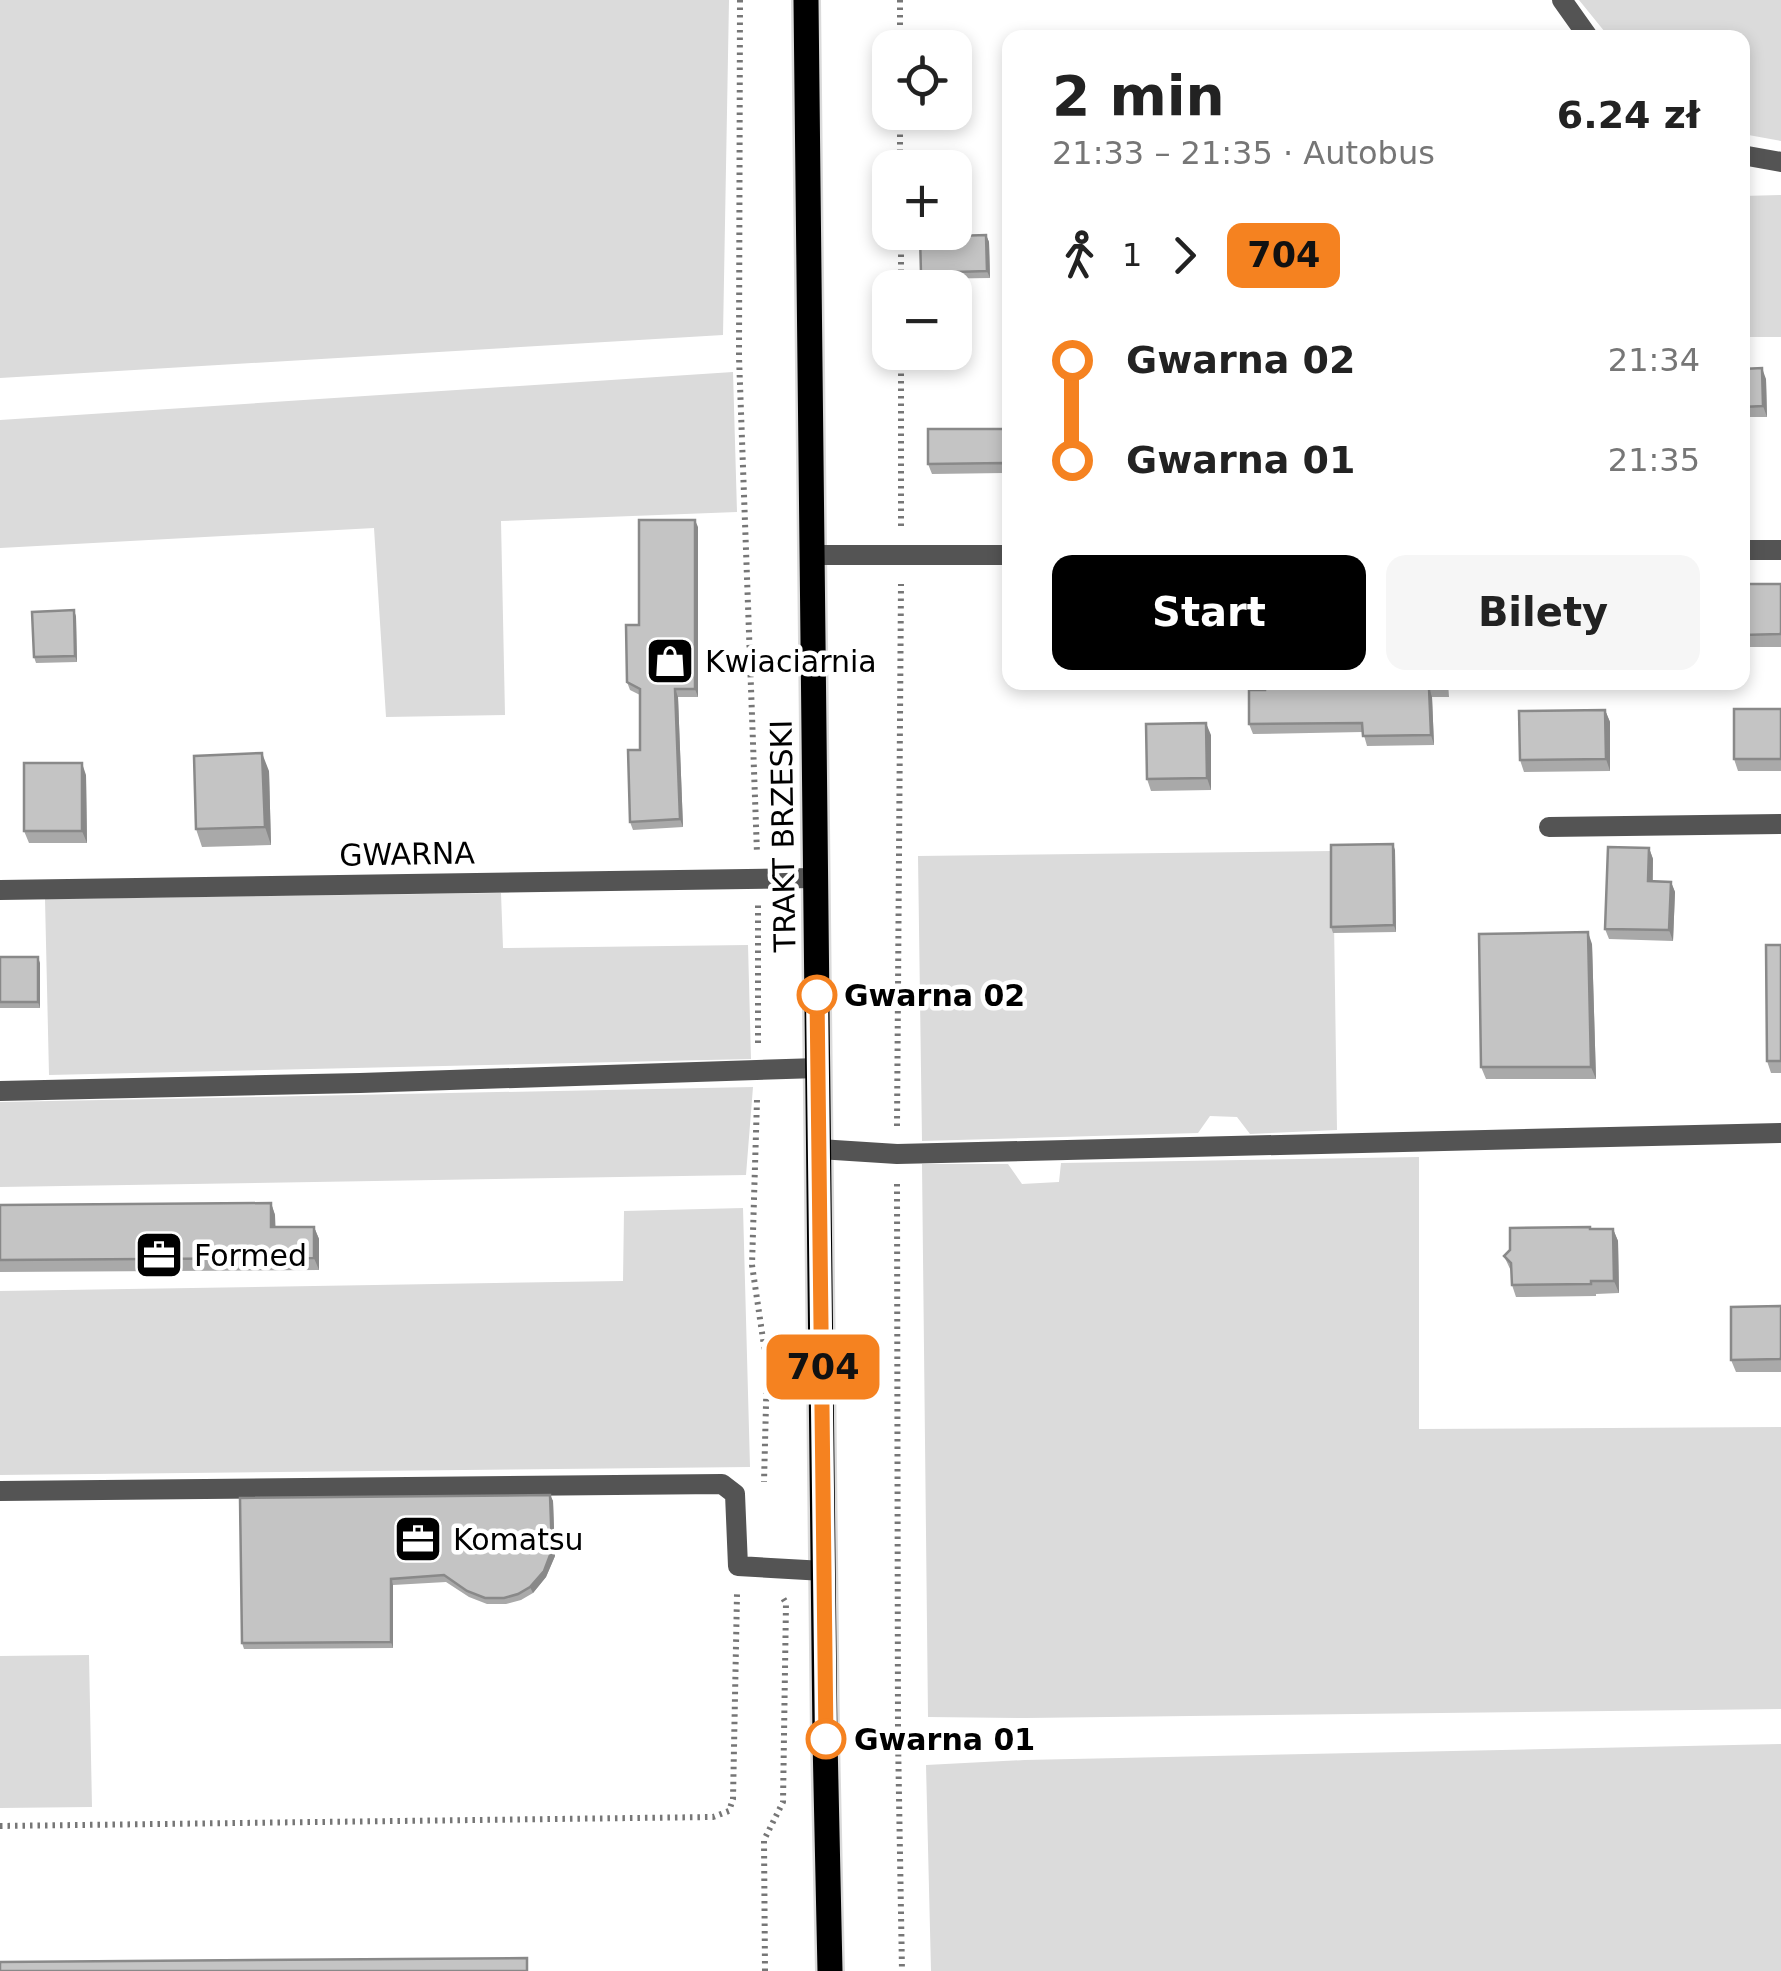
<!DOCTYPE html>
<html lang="pl">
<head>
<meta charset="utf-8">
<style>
  :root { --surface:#fff; --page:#f6f6f6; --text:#222; --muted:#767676; --accent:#000 }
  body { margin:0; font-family:"DejaVu Sans",sans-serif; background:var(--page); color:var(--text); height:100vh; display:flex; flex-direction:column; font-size:38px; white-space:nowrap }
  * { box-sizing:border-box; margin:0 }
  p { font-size:32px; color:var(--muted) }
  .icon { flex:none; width:55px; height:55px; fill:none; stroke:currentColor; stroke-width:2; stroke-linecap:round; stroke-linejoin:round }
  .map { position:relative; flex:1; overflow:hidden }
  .side { position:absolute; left:1002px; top:30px; width:748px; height:660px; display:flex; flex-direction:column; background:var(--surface); border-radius:20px; box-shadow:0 5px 15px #0003 }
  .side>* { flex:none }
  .badge { padding:0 20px; border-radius:15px; font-size:35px; line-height:65px }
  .tools { position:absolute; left:872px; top:30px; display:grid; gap:20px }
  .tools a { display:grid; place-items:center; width:100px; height:100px; border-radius:20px; background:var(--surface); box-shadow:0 5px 15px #0003; font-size:50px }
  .map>.badge { position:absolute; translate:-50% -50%; box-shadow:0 0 0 5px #fff }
  .legs { display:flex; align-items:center; gap:15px; height:110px; padding:0 50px; font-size:32px }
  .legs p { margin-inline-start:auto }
  .head { display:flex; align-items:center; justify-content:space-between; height:170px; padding:0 50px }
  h1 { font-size:55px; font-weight:700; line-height:75px }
  .action { display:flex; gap:20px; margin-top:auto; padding:20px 50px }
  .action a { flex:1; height:115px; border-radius:20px; background:var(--accent); color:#fff; font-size:40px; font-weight:700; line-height:115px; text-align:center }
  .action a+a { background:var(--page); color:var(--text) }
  ul { padding:0 50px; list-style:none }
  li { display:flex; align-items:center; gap:35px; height:100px; font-size:38px }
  li i { display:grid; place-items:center; width:15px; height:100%; margin:0 12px; background:currentColor }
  li i::after { content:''; width:25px; height:25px; margin:-12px; border:8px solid; border-radius:50%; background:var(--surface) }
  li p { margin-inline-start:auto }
  li:first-child i { background:linear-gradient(#0000 50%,currentColor 0) }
  li:last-child i { background:linear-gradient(currentColor 50%,#0000 0) }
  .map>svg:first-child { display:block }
  .green { fill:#dbdbdb }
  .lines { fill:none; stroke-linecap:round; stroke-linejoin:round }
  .primary-casing { stroke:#dbdbdb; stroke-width:30 }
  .path { stroke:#767676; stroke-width:6; stroke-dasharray:2.5 5; stroke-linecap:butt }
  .service { stroke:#545454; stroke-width:20 }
  .minor { stroke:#545454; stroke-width:20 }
  .primary { stroke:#000; stroke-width:25 }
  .wall { fill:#a9a9a9 }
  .shaded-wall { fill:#898989 }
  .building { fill:#c4c4c4; stroke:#898989; stroke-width:2.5 }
  .line-1-casing { stroke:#fff; stroke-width:22 }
  .line-1 { stroke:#f58220; stroke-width:15 }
  .stop-1-dot { fill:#fff; stroke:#f58220; stroke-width:5 }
  .labels { text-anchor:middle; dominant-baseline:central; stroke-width:9; stroke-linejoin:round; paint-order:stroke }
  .poi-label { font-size:30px; fill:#000; stroke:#fff; text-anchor:start }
  .street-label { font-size:30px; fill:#000; stroke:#fff }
  .stop-label { font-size:30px; font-weight:bold; fill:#000; stroke:#fff; text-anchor:start }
</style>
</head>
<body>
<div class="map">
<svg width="1781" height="1971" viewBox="0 0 1781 1971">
  <rect width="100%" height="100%" fill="#fff"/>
  <!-- green -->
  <path class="green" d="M0 0H729L723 335 0 378Z
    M1579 0H1781V141L1743 134 1742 38 1609 37Z
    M1781 195V337H1743V196Z
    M733 372 737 512 501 521 505 715 386 717 374 528 0 548V420Z
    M1333 851 1337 1130 1250 1134 1237 1117 1210 1116 1198 1133 922 1141 918 856Z
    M501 893 503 948 748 945 751 1059 49 1075 45 899Z
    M753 1087 746 1175 0 1187V1102Z
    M1419 1157V1429L1781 1427V1709L1026 1718 928 1717 922 1164H1008L1022 1184 1059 1182 1061 1163Z
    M743 1208 750 1467 0 1475V1291L623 1281 624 1211Z
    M89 1655 92 1807 0 1808V1656Z
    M1781 1744V1971H931L926 1765 1025 1760Z"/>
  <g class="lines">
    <!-- primary casing -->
    <g class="primary-casing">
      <path id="primary" d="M806 0 825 1739 830 1971"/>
    </g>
    <!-- path -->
    <path class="path" d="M740 0 739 357 757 853
      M900 0V48
      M900 112V168
      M901 232V288
      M901 526V352
      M758 1043V905
      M757 1100 752 1265 767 1366 764 1482
      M897 1126 901 584
      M897 1184 898 1738 902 1971
      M0 1826 713 1817 729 1811 733 1799 737 1594
      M765 1971 764 1840 783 1802 786 1603 783 1598"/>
    <!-- service -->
    <path class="service" d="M1562 0 1589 38
      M1742 155 1781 162
      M1742 550H1781
      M812 555H1010
      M1549 827 1781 824
      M0 1091 360 1083 818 1068
      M819 1149 897 1154 1781 1133
      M0 1491 722 1484 735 1494 738 1566 824 1571"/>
    <!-- minor -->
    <path class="minor" d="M0 890 816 878"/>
    <!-- primary -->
    <use href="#primary" class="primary"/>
  </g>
  <!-- wall -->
  <path class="wall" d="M986 235 989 242 990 278 924 279 921 273Z
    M1010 243V310H1009L1005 298Z
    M1742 369 1766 379 1767 417H1742Z
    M1010 429V488H1007L1004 478V473L932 474 928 464Z
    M698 527V697H678L683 827 633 830 630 822 640 750V695L630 690 627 682 639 625Z
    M1742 584H1781V647H1742Z
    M74 610 76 617 77 662 36 663 34 657Z
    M1448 682 1449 697H1432L1434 745 1367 746 1363 732 1253 734 1249 724Z
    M1781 709V771H1738L1734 759Z
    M1605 710 1610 722V771L1524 772 1520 760Z
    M1211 735V790L1151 791 1147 779Z
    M269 771 271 845 202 847 196 829Z
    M86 775 87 843H29L24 831Z
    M1649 848 1653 859V881L1671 882 1675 892 1673 941 1609 939 1605 929Z
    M1395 850 1396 932 1333 933 1331 927Z
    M1592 944 1596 1079H1486L1481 1067Z
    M1781 945V1073H1771L1767 1061Z
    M0 957 40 963V1008H0Z
    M271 1203 275 1215V1227H314L319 1239V1270L0 1272V1205Z
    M1591 1229H1613L1618 1241 1619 1293 1596 1294V1296L1516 1297 1512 1285 1511 1271 1504 1256Z
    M1781 1306V1372H1736L1731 1360Z
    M550 1495 553 1501 555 1556 546 1577 533 1593 521 1600 506 1604H487L469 1597 446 1582 393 1585V1648L244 1649 242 1643Z"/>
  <!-- shaded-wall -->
  <path class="shaded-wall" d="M986 235 989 242 990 278 987 271Z
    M1762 368 1766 379 1767 417 1763 406Z
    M695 520 698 527V697L695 689Z
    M74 610 76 617 77 662 75 656Z
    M1429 688 1432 697 1434 745 1431 735Z
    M675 689 678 697 683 827 680 819Z
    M1605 710 1610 722V771L1606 759Z
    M1206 723 1211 735V790L1207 778Z
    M262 753 269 771 271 845 265 827Z
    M82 763 86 775 87 843 82 831Z
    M1393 844 1395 850 1396 932 1394 925Z
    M1649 848 1653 859 1652 892 1648 881Z
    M1671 882 1675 892 1673 941 1669 930Z
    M1588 932 1592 944 1596 1079 1591 1067Z
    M38 957 40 963V1008L38 1002Z
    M271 1203 275 1215 276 1239 271 1227Z
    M314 1227 319 1239V1270L314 1258Z
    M1613 1229 1618 1241 1619 1293 1614 1281Z
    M550 1495 553 1501 555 1556 546 1577 533 1593 530 1587Z
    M391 1579 393 1585V1648L391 1642Z"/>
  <!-- building -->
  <path class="building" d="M986 235 987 271 921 273 920 237Z
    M1004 243H1010V298H1005Z
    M1762 368 1763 406 1742 407V369Z
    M928 429H1010V478H1004V463L928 464Z
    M639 520H695V689H675L680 819 630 822 628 750H640V689L627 682 626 625H639Z
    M1742 584H1781V634L1742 635Z
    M74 610 75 656 34 657 32 612Z
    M1265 682H1445V687L1429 688 1431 735 1363 736 1362 723 1249 724V690H1265Z
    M1734 709H1781V759H1734Z
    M1605 710 1606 759 1520 760 1519 711Z
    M1206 723 1207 778 1147 779 1146 724Z
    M262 753 265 827 196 829 194 756Z
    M24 763H82V831H24Z
    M1393 844 1394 925 1331 927V845Z
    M1608 847 1649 848 1648 881 1671 882 1669 930 1605 929Z
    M1588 932 1591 1067H1481L1479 934Z
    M1766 945H1781V1061H1767Z
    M0 957H38V1002H0Z
    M271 1203V1227H314V1258L0 1260V1205Z
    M1590 1227V1229H1613L1614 1281H1591V1284L1512 1285 1511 1263 1504 1256 1510 1250V1228Z
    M1781 1306V1359L1731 1360V1307Z
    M550 1495 552 1550 544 1571 530 1587 518 1594 504 1598H485L467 1591 444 1575 391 1579V1642L242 1643 240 1498Z
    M527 1958V1971H0V1962Z"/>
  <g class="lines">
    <!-- line-1 casing -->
    <g class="line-1-casing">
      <path id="line-1" d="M817 995 826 1739"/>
    </g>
    <!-- line-1 -->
    <use href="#line-1" class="line-1"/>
  </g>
  <!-- icons -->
  <defs>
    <g id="shop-square" transform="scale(2.5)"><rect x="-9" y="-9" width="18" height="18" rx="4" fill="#000" stroke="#fff"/><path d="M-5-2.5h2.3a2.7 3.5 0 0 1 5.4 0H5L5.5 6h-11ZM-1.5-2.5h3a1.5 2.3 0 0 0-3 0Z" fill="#fff"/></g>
    <g id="office-square" transform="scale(2.5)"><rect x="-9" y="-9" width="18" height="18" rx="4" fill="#000" stroke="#fff"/><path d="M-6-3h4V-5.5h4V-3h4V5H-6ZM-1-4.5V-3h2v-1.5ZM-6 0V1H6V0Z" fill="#fff"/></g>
  </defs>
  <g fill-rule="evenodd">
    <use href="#shop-square" x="670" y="661"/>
    <use href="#office-square" x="159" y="1255"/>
    <use href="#office-square" x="418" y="1539"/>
  </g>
  <!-- markers -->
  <g class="stop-1-dot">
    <circle cx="817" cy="995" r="18"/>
    <circle cx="826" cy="1739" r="18"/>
  </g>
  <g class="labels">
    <!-- poi labels -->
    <g class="poi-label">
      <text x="705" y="661">Kwiaciarnia</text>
      <text x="194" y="1255">Formed</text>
      <text x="453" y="1539">Komatsu</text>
    </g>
    <!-- street labels -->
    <g class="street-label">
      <text transform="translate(783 836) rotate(-91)">TRAKT BRZESKI</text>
      <text transform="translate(407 854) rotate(-1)">GWARNA</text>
    </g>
    <!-- stop labels -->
    <g class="stop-label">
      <text x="844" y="995">Gwarna 02</text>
      <text x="854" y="1739">Gwarna 01</text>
    </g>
  </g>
</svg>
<div class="tools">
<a><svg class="icon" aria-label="locate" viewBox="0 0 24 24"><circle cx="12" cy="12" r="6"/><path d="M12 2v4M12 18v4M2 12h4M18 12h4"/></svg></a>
<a>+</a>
<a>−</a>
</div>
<b class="badge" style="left:823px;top:1367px;background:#f58220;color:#111">704</b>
<section class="side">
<div class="head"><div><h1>2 min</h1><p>21:33 – 21:35 · Autobus</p></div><b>6.24 zł</b></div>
<div class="legs"><svg class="icon" aria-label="walk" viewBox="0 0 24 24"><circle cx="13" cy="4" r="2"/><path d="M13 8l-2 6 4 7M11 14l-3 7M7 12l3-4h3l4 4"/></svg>1<svg class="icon" aria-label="forward" viewBox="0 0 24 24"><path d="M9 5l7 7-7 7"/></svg><b class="badge" style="background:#f58220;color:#111">704</b></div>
<ul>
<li><i style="color:#f58220"></i><b>Gwarna 02</b><p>21:34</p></li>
<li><i style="color:#f58220"></i><b>Gwarna 01</b><p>21:35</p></li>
</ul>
<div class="action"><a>Start</a><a>Bilety</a></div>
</section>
</div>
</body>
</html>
